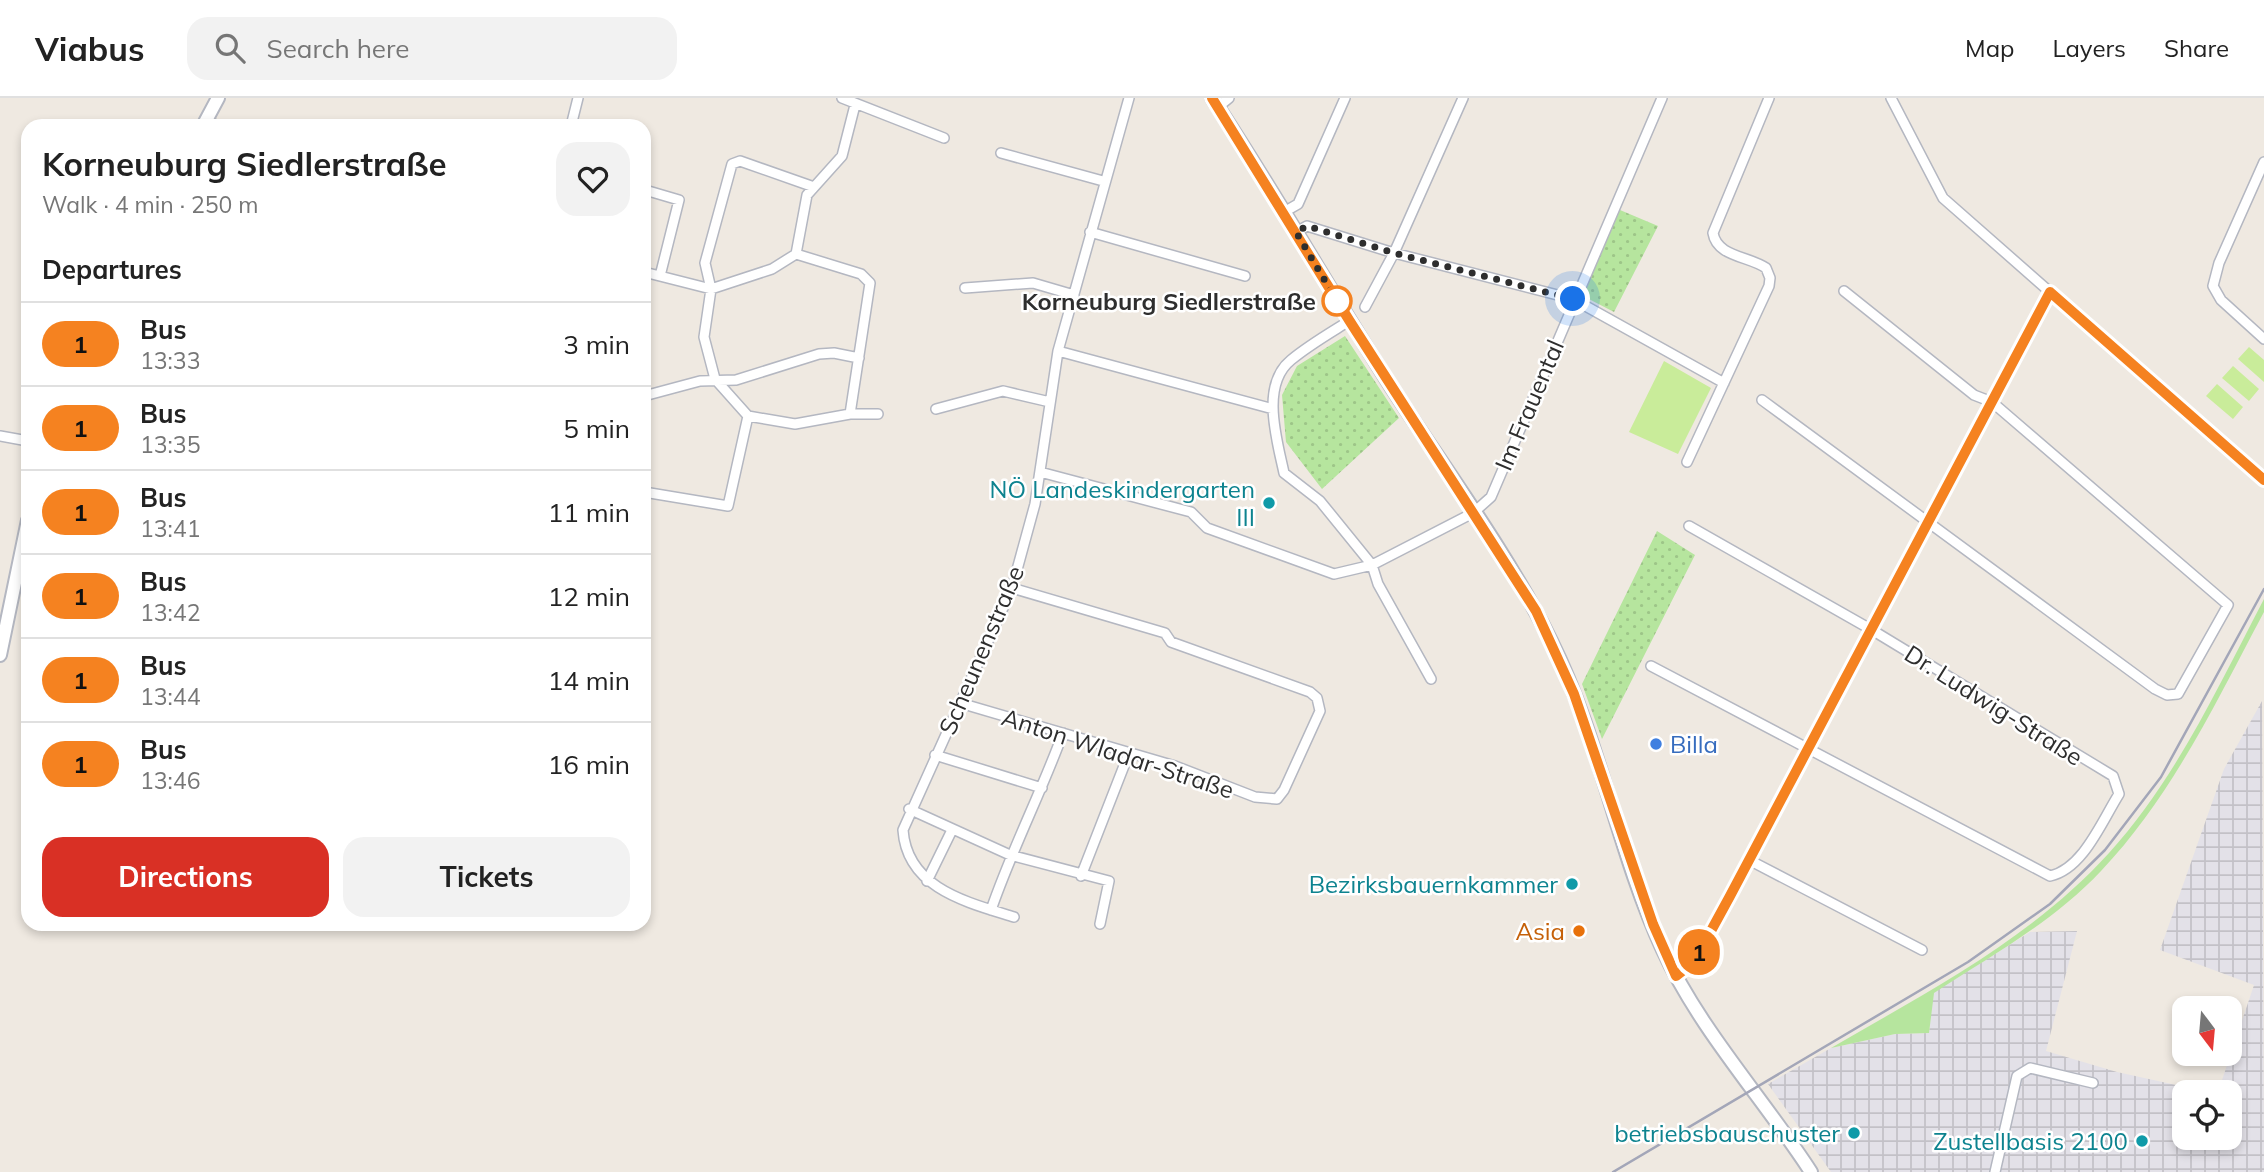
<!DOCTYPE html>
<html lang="en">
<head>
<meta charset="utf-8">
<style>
  :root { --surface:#fff; --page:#f2f2f2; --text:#222; --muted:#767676; --line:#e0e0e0; --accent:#d93025 }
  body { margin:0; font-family:Mulish,sans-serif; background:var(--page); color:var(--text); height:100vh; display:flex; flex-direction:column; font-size:26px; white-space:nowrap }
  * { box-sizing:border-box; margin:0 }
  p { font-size:23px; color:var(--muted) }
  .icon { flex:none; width:38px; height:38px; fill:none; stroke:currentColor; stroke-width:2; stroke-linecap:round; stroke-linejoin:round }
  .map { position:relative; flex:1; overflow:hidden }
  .sheet { position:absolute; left:21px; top:21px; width:630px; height:812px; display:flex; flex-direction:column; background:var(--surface); border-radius:21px; box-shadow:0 4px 10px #0003 }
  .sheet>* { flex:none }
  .badge { padding:0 14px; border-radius:23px; font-size:24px; line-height:46px }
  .needle { width:46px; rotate:164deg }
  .controls { position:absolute; left:2172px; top:898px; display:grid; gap:14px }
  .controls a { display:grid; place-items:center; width:70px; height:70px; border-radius:14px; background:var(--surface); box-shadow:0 4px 10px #0003; font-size:35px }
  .you { position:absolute; width:35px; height:35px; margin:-18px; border:5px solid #fff; border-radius:50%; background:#1a73e8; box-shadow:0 0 0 10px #1a73e833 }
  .map>.badge { position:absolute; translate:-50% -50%; box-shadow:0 0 0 4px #fff }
  h2 { padding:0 21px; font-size:26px; line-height:63px }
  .round { display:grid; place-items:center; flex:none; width:74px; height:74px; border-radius:21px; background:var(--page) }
  .overview { display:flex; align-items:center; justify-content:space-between; height:119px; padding:0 21px }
  h1 { font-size:33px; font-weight:700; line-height:52px }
  .cta { display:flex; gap:14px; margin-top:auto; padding:14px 21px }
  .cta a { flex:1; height:80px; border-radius:21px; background:var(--accent); color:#fff; font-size:28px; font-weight:700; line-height:80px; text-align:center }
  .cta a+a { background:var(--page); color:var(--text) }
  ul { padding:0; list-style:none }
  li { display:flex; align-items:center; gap:21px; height:84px; padding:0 21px; border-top:2px solid var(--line) }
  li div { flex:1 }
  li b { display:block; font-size:26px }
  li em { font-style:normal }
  li .badge { min-width:77px; font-weight:700; text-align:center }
  header { display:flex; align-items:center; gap:42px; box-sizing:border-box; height:98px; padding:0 35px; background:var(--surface); border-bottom:2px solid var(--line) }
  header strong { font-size:33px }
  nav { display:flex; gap:38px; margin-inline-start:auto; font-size:24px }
  .search { width:490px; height:63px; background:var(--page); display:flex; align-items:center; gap:18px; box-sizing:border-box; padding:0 24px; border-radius:21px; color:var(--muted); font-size:26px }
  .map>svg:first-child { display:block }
  .industrial { fill:url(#industrial-grid) }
  .grass { fill:#b6e59e }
  .park { fill:url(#park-dots) }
  .pitch { fill:#c9ec9a }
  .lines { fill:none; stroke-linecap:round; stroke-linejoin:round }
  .street-casing { stroke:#b4b7c1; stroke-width:12 }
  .secondary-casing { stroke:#b4b7c1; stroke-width:16 }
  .street { stroke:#fff; stroke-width:9 }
  .secondary { stroke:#fff; stroke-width:12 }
  .rail { stroke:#a3a6b8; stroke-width:2.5 }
  .line-casing { stroke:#fff; stroke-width:16 }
  .line { stroke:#f58220; stroke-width:10 }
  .walk { stroke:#2e2e2e; stroke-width:7; stroke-dasharray:0 12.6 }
  .stop-dot { fill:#fff; stroke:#f58220; stroke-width:3.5 }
  .culture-dot { fill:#0f9aa8; stroke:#fff; stroke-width:2.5 }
  .shop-dot { fill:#3f7fe0; stroke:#fff; stroke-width:2.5 }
  .food-dot { fill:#e8710a; stroke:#fff; stroke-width:2.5 }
  .labels { text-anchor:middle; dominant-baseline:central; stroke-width:5; stroke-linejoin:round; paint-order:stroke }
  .stop-label { font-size:24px; font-weight:bold; fill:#2e2e2e; stroke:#fff; text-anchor:end }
  .street-label { font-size:24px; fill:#2e2e2e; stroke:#fff }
  .culture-label { font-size:24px; fill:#0d838f; stroke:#fff; text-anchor:end }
  .shop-label { font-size:24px; fill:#366cbe; stroke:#fff; text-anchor:start }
  .food-label { font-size:24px; fill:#c56008; stroke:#fff; text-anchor:end }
</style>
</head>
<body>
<header>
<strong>Viabus</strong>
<div class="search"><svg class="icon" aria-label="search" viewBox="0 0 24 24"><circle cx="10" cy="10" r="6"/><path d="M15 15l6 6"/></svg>Search here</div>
<nav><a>Map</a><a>Layers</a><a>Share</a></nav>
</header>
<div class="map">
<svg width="2264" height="1074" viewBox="0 0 2264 1074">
  <defs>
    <pattern id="industrial-grid" width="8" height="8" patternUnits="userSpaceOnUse" patternTransform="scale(1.75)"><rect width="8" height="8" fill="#e3e1e8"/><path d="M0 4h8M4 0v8" fill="none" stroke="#c3c1c7"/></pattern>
    <pattern id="park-dots" width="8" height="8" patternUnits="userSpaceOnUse" patternTransform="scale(1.75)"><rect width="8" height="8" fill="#b6e59e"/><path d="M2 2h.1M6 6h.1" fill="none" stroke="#9dc588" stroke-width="1.8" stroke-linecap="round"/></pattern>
  </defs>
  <rect width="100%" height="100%" fill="#efe9e1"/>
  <!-- industrial -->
  <path class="industrial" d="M2262 603 2264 1074H1831L1768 986 1831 950 1895 936 1929 935 1933 895 2030 834 2077 833 2046 953 2117 974 2208 994H2184V1040H2230V994H2218L2254 887 2160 852 2224 671Z"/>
  <!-- grass -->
  <path class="grass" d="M2264 501V514C2216 604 2172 698 2101 773 2053 824 1991 858 1934 895L1929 935 1895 936 1831 950C1929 893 2032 840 2109 755 2176 681 2218 589 2264 501Z"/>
  <!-- park -->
  <path class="park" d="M1620 112 1658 128 1614 214 1585 199 1583 192Z
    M1345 238 1399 320 1322 391 1286 344 1282 297 1297 268Z
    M1657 433 1695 457 1602 641 1582 586Z"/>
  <!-- pitch -->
  <path class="pitch" d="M2249 249 2264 262V284L2238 261Z
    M1664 263 1711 290 1678 356 1629 334Z
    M2233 268 2259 291 2249 303 2222 280Z
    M2217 286 2243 309 2233 321 2206 298Z"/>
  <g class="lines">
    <!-- street casing -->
    <g class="street-casing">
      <path id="street" d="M842 0 944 40
        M1891 0 1943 100 2264 382
        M1218 9 1229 0
        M206 22 218 28
        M571 28 578 0
        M1001 55 1103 83
        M2264 64 2219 165 2213 188 2221 202 2264 241
        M645 92 679 102 660 178
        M1284 114 1298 106 1345 0
        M1090 134 1245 178
        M1296 134 1307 128 1394 155 1573 201 1724 285
        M796 156 861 176 870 185 850 316
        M796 156 807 97 842 58 855 7
        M644 174 711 191 772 171 796 156
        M965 190 1033 185 1074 197
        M1365 209 1394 155 1463 0
        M1349 223C1330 235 1309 247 1291 262 1260 287 1277 342 1284 375L1320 403 1372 467 1378 486 1431 581
        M1058 253 1273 311
        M644 298 700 283 736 282 819 256 834 255 859 260
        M1762 302 2155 591 2167 597 2178 596 2228 507 1992 304 1974 297 1844 193
        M936 311 1003 293 1050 304
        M748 318 795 326 850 316H878
        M0 338 28 343
        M1687 364 1769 188 1770 180 1766 170C1749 158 1717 159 1713 135L1769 0
        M1040 374 1191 414 1207 430 1334 476 1372 467 1473 415 1491 399 1662 0
        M644 394 728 408 748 318 715 281 704 239 711 191 705 165 732 66 740 63 814 89
        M1651 568 2050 778C2083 771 2102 723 2119 696L2113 678 1872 532 1689 428
        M960 605 1175 668 1255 699 1277 701 1284 692 1320 613 1317 600 1310 594 1171 544 1165 535 1012 490
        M935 657 1042 690
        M909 711 1010 757 1109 783 1100 826
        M1749 762 1922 852
        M1081 778 1129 655
        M927 783 952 732
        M991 812C1012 751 1041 695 1063 635
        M1014 819C966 804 907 790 903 732L1012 490 1035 406 1058 253 1129 0
        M1676 878 1694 864 1742 776 2050 194
        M1995 1074 2017 978 2030 970 2093 985"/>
    </g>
    <!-- secondary casing -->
    <g class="secondary-casing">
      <path id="secondary" d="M1212 0C1275 95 1331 194 1392 290 1446 373 1507 454 1551 543 1600 641 1617 752 1663 852 1700 932 1763 1000 1811 1074
        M203 28 218 0
        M0 557 28 422"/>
    </g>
    <!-- street -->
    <use href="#street" class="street"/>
    <!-- secondary -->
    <use href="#secondary" class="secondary"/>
    <!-- rail -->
    <path class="rail" d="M1613 1074 1968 864 2050 806 2105 752 2161 679 2264 491"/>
  </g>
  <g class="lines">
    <!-- line casing -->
    <g class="line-casing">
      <path id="line" d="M1212 0 1349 222 1536 513 1574 596 1653 826 1676 878 1694 864 1730 798 2050 194 2264 382"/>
    </g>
    <!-- line -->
    <use href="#line" class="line"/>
    <!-- walk -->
    <path class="walk" d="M1337 203 1296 134 1307 128 1394 155 1573 201"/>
  </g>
  <!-- markers -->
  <circle class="stop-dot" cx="1337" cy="203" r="14"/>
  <g class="culture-dot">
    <circle cx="1269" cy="405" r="7"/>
    <circle cx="1572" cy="786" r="7"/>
    <circle cx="1854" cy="1035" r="7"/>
    <circle cx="2142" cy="1043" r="7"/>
  </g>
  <circle class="shop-dot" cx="1656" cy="646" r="7"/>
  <circle class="food-dot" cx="1579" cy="833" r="7"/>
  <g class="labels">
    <!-- stop labels -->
    <g class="stop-label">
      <text x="1316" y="203">Korneuburg Siedlerstraße</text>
    </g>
    <!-- street labels -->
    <g class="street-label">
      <text transform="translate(1529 307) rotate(-67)">Im Frauental</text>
      <text transform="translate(981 552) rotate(-67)">Scheunenstraße</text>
      <text transform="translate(1994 607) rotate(32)">Dr. Ludwig-Straße</text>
      <text transform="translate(1118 655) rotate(18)">Anton Wladar-Straße</text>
    </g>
    <!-- culture labels -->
    <g class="culture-label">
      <text x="1255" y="391">NÖ Landeskindergarten<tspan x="1255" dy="28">III</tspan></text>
      <text x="1558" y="786">Bezirksbauernkammer</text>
      <text x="1840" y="1035">betriebsbauschuster</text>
      <text x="2128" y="1043">Zustellbasis 2100</text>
    </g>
    <!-- shop labels -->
    <g class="shop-label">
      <text x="1670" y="646">Billa</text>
    </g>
    <!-- food labels -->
    <g class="food-label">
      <text x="1565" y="833">Asia</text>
    </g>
  </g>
</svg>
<div class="controls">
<a><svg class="needle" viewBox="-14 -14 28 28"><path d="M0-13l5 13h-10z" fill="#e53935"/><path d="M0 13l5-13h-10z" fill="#767676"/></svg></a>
<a><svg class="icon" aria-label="locate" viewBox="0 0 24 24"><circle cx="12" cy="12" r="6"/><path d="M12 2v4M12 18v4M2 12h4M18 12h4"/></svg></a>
</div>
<div class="you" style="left:1573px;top:201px"></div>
<b class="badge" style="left:1699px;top:854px;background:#f58220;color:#111">1</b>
<section class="sheet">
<div class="overview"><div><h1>Korneuburg Siedlerstraße</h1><p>Walk · 4 min · 250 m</p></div><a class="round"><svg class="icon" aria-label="heart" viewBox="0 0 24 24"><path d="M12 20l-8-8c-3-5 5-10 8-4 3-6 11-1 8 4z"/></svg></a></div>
<h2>Departures</h2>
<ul>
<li><span class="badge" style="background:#f58220;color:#111">1</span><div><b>Bus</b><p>13:33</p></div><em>3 min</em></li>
<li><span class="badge" style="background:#f58220;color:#111">1</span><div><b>Bus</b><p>13:35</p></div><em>5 min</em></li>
<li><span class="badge" style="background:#f58220;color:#111">1</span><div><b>Bus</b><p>13:41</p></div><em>11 min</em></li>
<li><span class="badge" style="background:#f58220;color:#111">1</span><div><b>Bus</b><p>13:42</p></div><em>12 min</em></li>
<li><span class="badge" style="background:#f58220;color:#111">1</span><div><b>Bus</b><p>13:44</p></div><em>14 min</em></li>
<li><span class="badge" style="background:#f58220;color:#111">1</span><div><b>Bus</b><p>13:46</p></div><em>16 min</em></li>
</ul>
<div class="cta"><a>Directions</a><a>Tickets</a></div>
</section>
</div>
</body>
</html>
